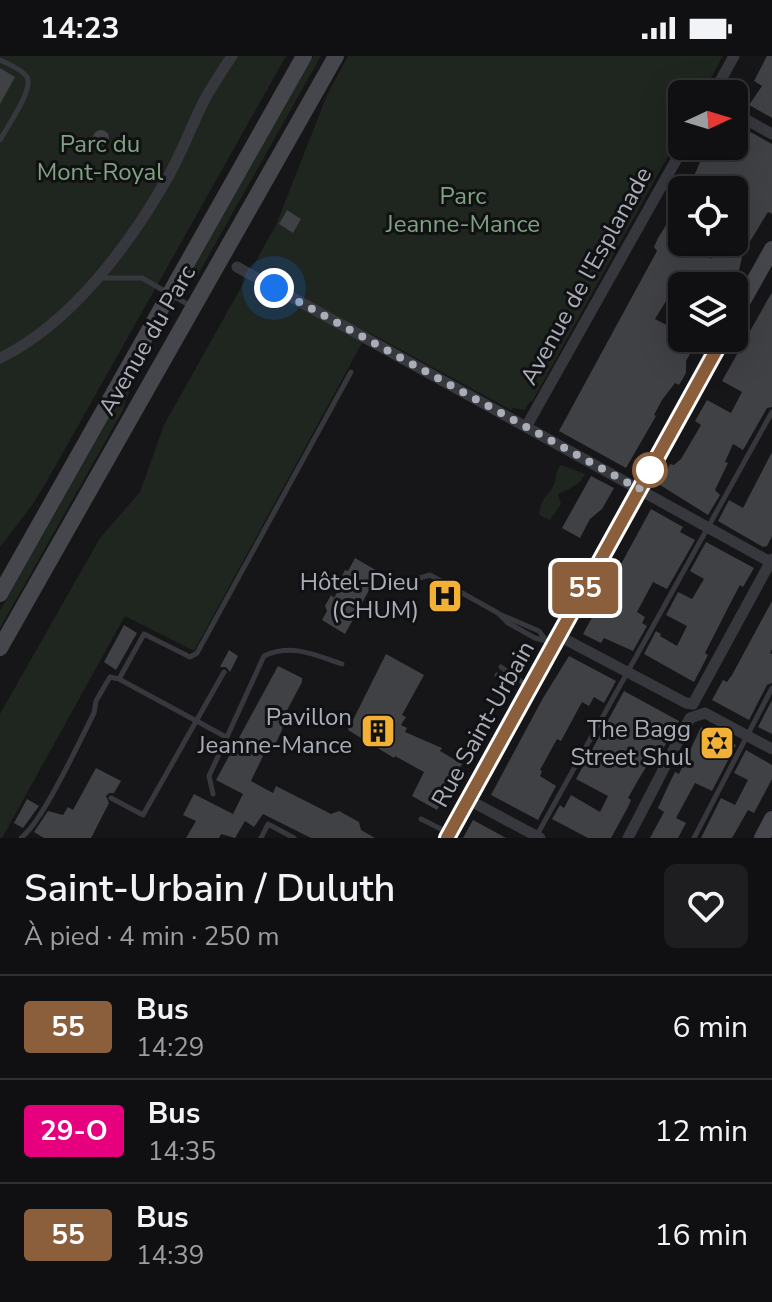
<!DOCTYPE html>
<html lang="fr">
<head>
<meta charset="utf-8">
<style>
  :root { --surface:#101012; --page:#1e1e20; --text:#f1f3f6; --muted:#9c9d9f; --line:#303032 }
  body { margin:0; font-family:"Nunito Sans",sans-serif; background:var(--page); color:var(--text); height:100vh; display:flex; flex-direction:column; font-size:30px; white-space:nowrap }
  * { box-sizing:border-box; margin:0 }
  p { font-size:26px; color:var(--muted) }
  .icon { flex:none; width:44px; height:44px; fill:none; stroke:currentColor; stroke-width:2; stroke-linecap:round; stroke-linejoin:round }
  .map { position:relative; height:782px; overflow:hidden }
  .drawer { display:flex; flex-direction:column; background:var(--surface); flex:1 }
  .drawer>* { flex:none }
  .badge { padding:0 16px; border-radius:6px; font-size:28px; line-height:52px }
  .needle { width:52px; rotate:86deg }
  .controls { position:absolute; left:668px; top:24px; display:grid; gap:16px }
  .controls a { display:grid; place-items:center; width:80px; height:80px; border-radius:12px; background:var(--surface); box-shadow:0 8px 32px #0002,0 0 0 2px var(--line); font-size:40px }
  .you { position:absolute; width:40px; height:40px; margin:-20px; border:6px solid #fff; border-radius:50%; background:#1a73e8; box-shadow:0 0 0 12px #1a73e833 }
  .map>.badge { position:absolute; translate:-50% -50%; box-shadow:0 0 0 4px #fff }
  .round { display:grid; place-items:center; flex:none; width:84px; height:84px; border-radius:12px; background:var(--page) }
  .headline { display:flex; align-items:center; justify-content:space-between; height:136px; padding:0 24px }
  h1 { font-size:38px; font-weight:600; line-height:60px }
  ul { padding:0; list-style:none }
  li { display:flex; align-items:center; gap:24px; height:104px; padding:0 24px; border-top:2px solid var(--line) }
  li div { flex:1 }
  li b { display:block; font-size:30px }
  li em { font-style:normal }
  li .badge { min-width:88px; font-weight:700; text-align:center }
  .status { display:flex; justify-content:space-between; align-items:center; height:56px; padding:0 40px; background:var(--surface); direction:ltr }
  .status svg { height:22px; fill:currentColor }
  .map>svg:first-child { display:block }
  .green { fill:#1e261f }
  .building { fill:#404145 }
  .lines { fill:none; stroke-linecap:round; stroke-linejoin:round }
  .lane { stroke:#37383d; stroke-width:5 }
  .street { stroke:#37383d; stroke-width:11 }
  .secondary { stroke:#45474d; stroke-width:16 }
  .line-casing { stroke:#fff; stroke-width:18 }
  .line { stroke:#8b5e3c; stroke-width:12 }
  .walk { stroke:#a8adb8; stroke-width:8; stroke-dasharray:0 14.4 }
  .stop-dot { fill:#fff; stroke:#8b5e3c; stroke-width:4 }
  .labels { text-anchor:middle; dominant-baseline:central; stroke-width:6; stroke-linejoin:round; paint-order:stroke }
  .park-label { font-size:24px; fill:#7fa381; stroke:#111113 }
  .street-label { font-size:24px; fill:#a8adb8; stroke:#111113 }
  .poi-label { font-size:24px; fill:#a8adb8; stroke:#111113; text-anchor:end }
</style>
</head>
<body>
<div class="status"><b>14:23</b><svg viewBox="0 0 49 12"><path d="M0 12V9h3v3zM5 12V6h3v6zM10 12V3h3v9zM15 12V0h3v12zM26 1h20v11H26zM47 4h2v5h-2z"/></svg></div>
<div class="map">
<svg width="772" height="782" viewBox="0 0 772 782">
  <rect width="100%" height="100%" fill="#161618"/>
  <!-- green -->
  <path class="green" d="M0 0H286L47 425 33 448 0 491Z
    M313 0H321L195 224 189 220Z
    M348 0H723L702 38H682V75L532 346 530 345 525 354 513 352 511 354 368 276 194 595 125 560 2 782H0V658L100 482 140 436 164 369 276 169 327 39Z
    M129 326 132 328 122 356 0 572V555Z
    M561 409 585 418C578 431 570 432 558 438L561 448 550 464 539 459C541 440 548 442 554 428 557 420 555 415 561 409Z"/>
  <!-- building -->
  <path class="building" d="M767 0H772V62L749 49 762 30 754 25Z
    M0 12 15 21 0 48Z
    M734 67 772 88V158L768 156 743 197 735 232 734 230H695L682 222V254L666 245 655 263 682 277V282H699L686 305V317L679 329 675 327 662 344 654 359 656 360 626 412 559 375 657 195 654 191 658 182 682 144V186H697L693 192 711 203 720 186H734V134H688L707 90H734Z
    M93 82a8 8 0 1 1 16 0a8 8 0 1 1-16 0Z
    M287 154 301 163 293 177 279 168Z
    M772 236V351L767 352 743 394 733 388 725 406 728 407 715 434 720 439 708 459 660 429 670 408 674 409 681 403 701 369 695 365 707 344 731 357 742 336 722 325Z
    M772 396V480L767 490 763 491 718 465 729 444 743 452Z
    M591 420 614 432 602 453 590 463 580 482 562 472Z
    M651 453 683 471 680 476 695 484 667 533 653 526 637 556 645 561 642 567 647 570 633 595 604 582 601 587 583 578Z
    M706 486 754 512 743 531 740 529 732 544 705 597 708 599 694 626 644 598 656 575 661 578 660 580 677 590 687 570 666 559 678 536 692 543 704 523 690 515Z
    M355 502 379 516 345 578 322 564 327 555 325 550 331 539 334 542 343 526 340 524 345 514 348 515Z
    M772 545V593L770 597 772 598V627L767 629 749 664 712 644 723 624 727 626 732 619Z
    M124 569 137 577 116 614 104 606Z
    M229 594 238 600 230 616 226 611H220Z
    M386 598 424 619 402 659 406 661 401 669 407 672 405 676 442 692 440 695 462 708 437 754 412 740 424 716 395 700 394 702 348 674Z
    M569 600 616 625 604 647 594 641 589 650 582 646 561 685 557 683 540 714 542 715 540 720 556 730 538 764 491 739 543 642Z
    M278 610 302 622V626L284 660 282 674 274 691 264 698 251 725 273 737 276 730 331 758 339 755 359 766 361 774 375 782H311L263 758 254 771 245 765 235 782 221 778 219 782H186L196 765 183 759 194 738 233 758 243 738 216 724Z
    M624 635 679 665 656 705 651 703 637 726 628 742 631 744 628 751 611 782H588L552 763 560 749 564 752 571 739 600 756 608 740 576 723Z
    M772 644V678L758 671Z
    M701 671 736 689 712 735 695 727 676 762 686 767 678 782H650L664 756 658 752 669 728 675 716 679 718Z
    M746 694 772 709V723L754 757 748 754 732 782H701L721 742 735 749 748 724 734 717Z
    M96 712 121 725 114 737H109L106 740 109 747 91 782H44L34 776 48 755 63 759 68 751 73 754Z
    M27 743 39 750 23 772 14 767Z
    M473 764 506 782H463Z"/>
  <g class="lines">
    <!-- lane -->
    <path class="lane" d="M0 4C8 8 22 13 27 21 34 33 7 71 0 84
      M99 222H142L189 249
      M416 523 430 519 498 557 508 567 535 582 550 586
      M499 558 539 575 545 583
      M501 611 526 629
      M497 619 511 626 517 624
      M119 623 226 681
      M213 738 209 720 264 600C292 587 315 599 342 608
      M111 742 143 759 224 616
      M421 763 445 775
      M537 779 772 356
      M21 782C43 765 79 686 94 657L96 645 110 621 119 623 144 578 190 601 197 597 351 316
      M261 782 268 768 294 782
      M694 782 772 632"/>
    <!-- street -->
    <path class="street" d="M713 38 734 0
      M734 57 772 78
      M237 211 772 507
      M0 302C71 268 131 187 169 119 182 96 191 71 203 47 211 31 222 15 232 0
      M526 371 684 90
      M559 580 686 647 693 648 772 503
      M469 744 540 782
      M628 782 690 662 705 657 772 693"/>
    <!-- secondary -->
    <path class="secondary" d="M734 261 772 193
      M0 538 304 0
      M0 592 336 0
      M447 782 723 282
      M762 782 772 763"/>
  </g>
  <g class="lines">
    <!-- line casing -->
    <g class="line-casing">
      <path id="line" d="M447 782 723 282"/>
    </g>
    <!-- line -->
    <use href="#line" class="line"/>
    <!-- walk -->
    <path class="walk" d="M274 232 639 433 650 414"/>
  </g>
  <!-- icons -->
  <defs>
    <g id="hospital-square" transform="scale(1.8)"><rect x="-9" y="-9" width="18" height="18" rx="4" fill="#f2b134" stroke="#111113"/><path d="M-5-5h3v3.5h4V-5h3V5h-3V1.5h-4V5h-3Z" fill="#111"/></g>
    <g id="building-square" transform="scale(1.8)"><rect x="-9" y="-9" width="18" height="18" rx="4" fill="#f2b134" stroke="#111113"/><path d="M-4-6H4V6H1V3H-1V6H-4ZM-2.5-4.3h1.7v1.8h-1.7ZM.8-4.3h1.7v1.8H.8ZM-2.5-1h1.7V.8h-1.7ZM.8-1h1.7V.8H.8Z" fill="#111"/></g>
    <g id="synagogue-square" transform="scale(1.8)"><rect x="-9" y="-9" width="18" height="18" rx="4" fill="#f2b134" stroke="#111113"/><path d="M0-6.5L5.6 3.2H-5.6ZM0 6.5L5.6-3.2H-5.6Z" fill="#111"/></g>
  </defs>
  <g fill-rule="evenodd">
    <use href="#hospital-square" x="445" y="540"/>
    <use href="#building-square" x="378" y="675"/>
    <use href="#synagogue-square" x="717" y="687"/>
  </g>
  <!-- markers -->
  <circle class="stop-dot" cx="650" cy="414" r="16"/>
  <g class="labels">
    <!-- park labels -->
    <g class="park-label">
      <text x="100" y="88">Parc du<tspan x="100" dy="28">Mont-Royal</tspan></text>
      <text x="463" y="140">Parc<tspan x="463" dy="28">Jeanne-Mance</tspan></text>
    </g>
    <!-- street labels -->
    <g class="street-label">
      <text transform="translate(586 220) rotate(-61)">Avenue de l'Esplanade</text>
      <text transform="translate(147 284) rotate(-60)">Avenue du Parc</text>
      <text transform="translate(483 668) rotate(-61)">Rue Saint-Urbain</text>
    </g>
    <!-- poi labels -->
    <g class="poi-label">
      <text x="419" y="526">Hôtel-Dieu<tspan x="419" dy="28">(CHUM)</tspan></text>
      <text x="352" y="661">Pavillon<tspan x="352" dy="28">Jeanne-Mance</tspan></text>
      <text x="691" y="673">The Bagg<tspan x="691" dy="28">Street Shul</tspan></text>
    </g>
  </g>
</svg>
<div class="controls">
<a><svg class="needle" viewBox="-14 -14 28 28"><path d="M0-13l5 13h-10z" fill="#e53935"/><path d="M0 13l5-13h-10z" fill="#9c9d9f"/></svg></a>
<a><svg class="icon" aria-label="locate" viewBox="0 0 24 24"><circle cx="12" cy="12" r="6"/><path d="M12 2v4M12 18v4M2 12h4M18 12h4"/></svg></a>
<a><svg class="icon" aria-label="layers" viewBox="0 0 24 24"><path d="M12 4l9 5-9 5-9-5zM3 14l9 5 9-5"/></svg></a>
</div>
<div class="you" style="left:274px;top:232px"></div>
<b class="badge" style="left:585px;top:532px;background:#8b5e3c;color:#fff">55</b>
</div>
<section class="drawer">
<div class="headline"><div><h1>Saint-Urbain / Duluth</h1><p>À pied · 4 min · 250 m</p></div><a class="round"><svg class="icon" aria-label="heart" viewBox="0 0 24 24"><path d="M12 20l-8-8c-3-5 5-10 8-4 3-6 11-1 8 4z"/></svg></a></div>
<ul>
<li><span class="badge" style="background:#8b5e3c;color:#fff">55</span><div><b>Bus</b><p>14:29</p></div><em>6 min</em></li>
<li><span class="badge" style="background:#e6007e;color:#fff">29-O</span><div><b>Bus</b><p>14:35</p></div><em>12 min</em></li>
<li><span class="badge" style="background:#8b5e3c;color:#fff">55</span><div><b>Bus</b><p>14:39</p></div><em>16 min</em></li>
</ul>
</section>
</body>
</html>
